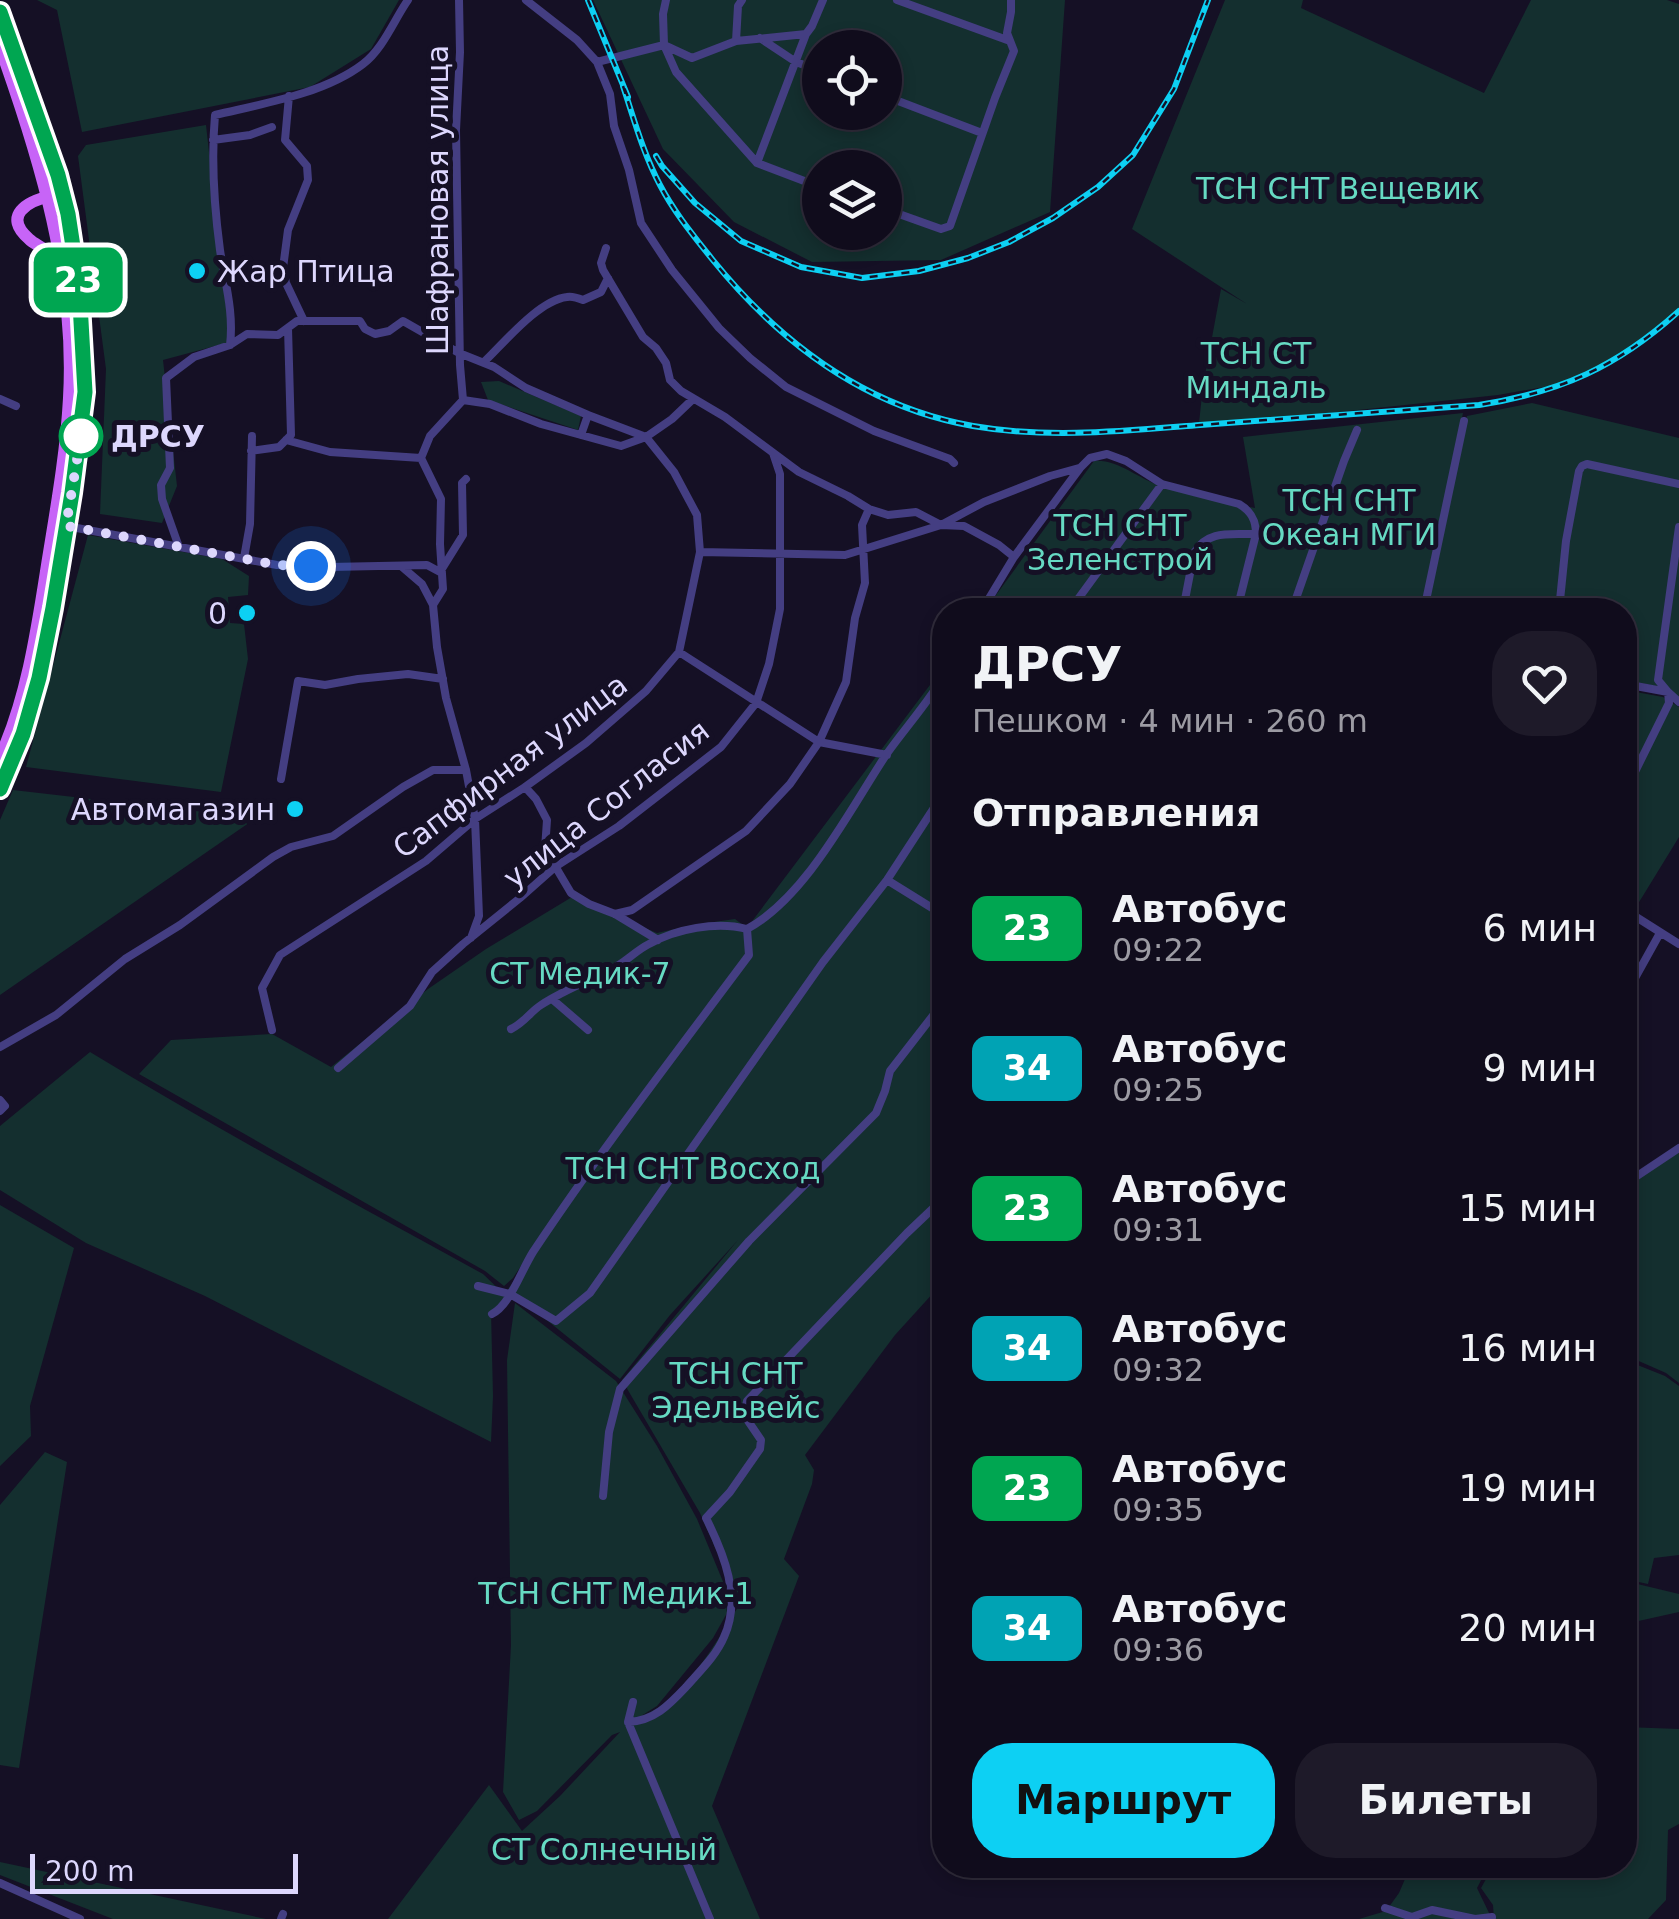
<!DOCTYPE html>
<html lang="ru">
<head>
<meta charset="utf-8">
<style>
  :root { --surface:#100c1c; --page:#1e1a29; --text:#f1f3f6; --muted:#9c9ba3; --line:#302c3b; --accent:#0dd0f3 }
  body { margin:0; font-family:"DejaVu Sans",sans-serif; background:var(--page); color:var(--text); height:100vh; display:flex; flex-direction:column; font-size:38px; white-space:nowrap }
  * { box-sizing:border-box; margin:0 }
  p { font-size:32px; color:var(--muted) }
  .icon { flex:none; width:55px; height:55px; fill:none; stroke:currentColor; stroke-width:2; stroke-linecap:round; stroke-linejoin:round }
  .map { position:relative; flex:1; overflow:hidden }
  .panel { position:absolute; left:932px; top:598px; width:705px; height:1280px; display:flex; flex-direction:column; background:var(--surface); border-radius:40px; box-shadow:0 5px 15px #0003,0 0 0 2px var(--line) }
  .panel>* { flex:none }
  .badge { padding:0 20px; border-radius:15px; font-size:35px; line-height:65px }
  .tools { position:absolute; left:802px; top:30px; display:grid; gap:20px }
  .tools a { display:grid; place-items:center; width:100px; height:100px; border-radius:50%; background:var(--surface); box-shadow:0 5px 15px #0003,0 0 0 2px var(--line); font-size:50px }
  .scale { position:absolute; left:30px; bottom:25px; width:268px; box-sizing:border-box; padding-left:10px; border:5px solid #ddd7fd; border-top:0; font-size:28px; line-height:35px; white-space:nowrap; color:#ddd7fd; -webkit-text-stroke:8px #151025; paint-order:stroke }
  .you { position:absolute; width:50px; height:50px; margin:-25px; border:8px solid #fff; border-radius:50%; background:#1a73e8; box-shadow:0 0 0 15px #1a73e833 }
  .map>.badge { position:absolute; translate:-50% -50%; box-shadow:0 0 0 5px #fff }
  h2 { padding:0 40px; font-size:38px; line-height:90px }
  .round { display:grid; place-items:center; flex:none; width:105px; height:105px; border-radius:40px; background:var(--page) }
  .head { display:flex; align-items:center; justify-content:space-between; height:170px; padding:0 40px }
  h1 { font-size:48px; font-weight:700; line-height:75px }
  .button { display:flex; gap:20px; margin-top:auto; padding:20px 40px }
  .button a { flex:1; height:115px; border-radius:40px; background:var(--accent); color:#111; font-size:40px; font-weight:700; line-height:115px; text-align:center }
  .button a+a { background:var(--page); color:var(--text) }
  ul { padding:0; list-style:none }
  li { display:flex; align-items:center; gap:30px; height:140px; padding:0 40px }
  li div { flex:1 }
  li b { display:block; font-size:38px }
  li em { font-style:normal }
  li .badge { min-width:110px; font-weight:700; text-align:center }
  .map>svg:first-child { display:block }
  .green { fill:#142f2f; fill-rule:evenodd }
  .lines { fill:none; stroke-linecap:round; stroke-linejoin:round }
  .street { stroke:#443e82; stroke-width:8 }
  .primary { stroke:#c764f7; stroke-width:12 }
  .rail-casing { stroke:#0dd0f3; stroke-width:6 }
  .rail { stroke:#151025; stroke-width:2.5; stroke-dasharray:8; stroke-linecap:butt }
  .line-casing { stroke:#fff; stroke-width:22 }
  .line { stroke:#00a651; stroke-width:15 }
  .walk { stroke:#ddd7fd; stroke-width:10; stroke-dasharray:0 18 }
  .poi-dot { fill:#0dd0f3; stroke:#151025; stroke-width:4 }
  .stop-dot { fill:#fff; stroke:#00a651; stroke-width:5 }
  .labels { text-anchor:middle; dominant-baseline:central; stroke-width:10; stroke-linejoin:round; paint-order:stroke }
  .park-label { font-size:30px; fill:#66dac3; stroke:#151025 }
  .street-label { font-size:30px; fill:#ddd7fd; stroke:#151025 }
  .poi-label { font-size:30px; fill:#ddd7fd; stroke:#151025; text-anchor:end }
  .stop-label { font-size:30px; font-weight:bold; fill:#ddd7fd; stroke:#151025; text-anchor:start }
</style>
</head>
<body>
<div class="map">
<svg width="1679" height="1919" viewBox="0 0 1679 1919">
  <rect width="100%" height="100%" fill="#151025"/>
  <!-- green -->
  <path class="green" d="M37 0H399L371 49 310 87 82 132 57 10Z
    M593 0H1065L1050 212 941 260 812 262 734 222 663 149ZM820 48H885V112H820ZM820 168H885V232H820Z
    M1225 0H1303L1301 8 1484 93 1531 0H1667L1679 4V315L1641 345 1578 381 1498 395 1302 416 1199 423 1203 386 1221 289 1247 304 1132 229Z
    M206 125 230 342 163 360 177 486 162 523 100 514 106 369 78 156 86 145Z
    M499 381 581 416 578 430 488 400 481 382Z
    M1532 403 1679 438V699L1656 686 1625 680V610H1427L1467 416Z
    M1463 413 1421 610H985L1094 461C1118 459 1138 479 1161 486 1191 496 1223 502 1255 508L1243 437Z
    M88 535 222 559 249 576 248 595 228 597 230 623 244 624 248 659 221 792 26 767Z
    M945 665V1280L895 1335 805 1455 814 1470 812 1484 784 1559 799 1576 712 1806 760 1919H388L489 1785 522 1831 560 1796 620 1732 612 1735 537 1811 519 1820 503 1792 511 1645 507 1360 515 1303 616 1381 657 1446 697 1519 724 1584 727 1613 713 1638 657 1706 641 1716C684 1701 716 1642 740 1604L700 1513 622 1380 738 1240 670 1315 620 1379 508 1289 669 1058 562 1204 513 1278 504 1286 485 1271 139 1074 171 1040 272 1034 331 1067 428 989 486 949 572 897 657 933 693 925 735 919 747 928Z
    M1625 690 1663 697 1679 707V837L1625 925Z
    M13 790 256 818 0 995V820Z
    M90 1052C219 1130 351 1202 483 1274L506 1296 500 1308 491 1311 493 1396 491 1442 205 1296 86 1243 0 1190V1126Z
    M1679 1144V1383L1666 1373 1625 1355V1182Z
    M0 1205 74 1248 30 1406 31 1436 0 1466Z
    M1625 1360 1665 1376 1679 1386V1555L1654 1558 1648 1584 1625 1579Z
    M45 1452 67 1462 19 1768 0 1765V1505Z
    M1625 1581 1679 1594V1612L1625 1624Z
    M1625 1727 1679 1729V1824L1668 1830 1666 1900 1648 1919H1494L1493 1905 1481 1888 1494 1865H1625Z
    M0 1862 266 1919H113L0 1875Z
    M1411 1865H1489L1477 1888 1490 1915 1487 1919H1359L1386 1911 1399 1893Z"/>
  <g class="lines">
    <!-- street -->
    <path class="street" d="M459 0 460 52 456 130 460 365 463 400
      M526 0 577 40 597 62 610 94 614 126 629 170 641 223 672 270 719 328 750 358 786 387 874 431 950 459 954 463
      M666 0 663 14 664 45 676 72 757 163 820 187
      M897 0 1010 41
      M760 38 796 62 820 71
      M736 41 738 6 742 0
      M597 62 664 45 692 58 736 41 806 34 812 26 823 0
      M289 96 285 140 307 166 308 180 288 230 283 268 286 283 304 321
      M885 96 982 133
      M213 140 250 135 272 127
      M757 163 806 34
      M885 209 941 229 950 226 995 98 1014 51 1007 33 1011 12V0
      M606 248 601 263 603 270 643 337 656 348 666 363 670 380 681 391 725 417 799 472 848 496 869 509 888 515 916 512 941 525 964 526 999 545 1014 557
      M230 345C234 312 225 283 220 250 214 205 211 160 215 115 261 104 324 94 363 64 383 49 394 20 408 0
      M484 362C504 343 539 300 567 297 572 296 578 298 583 300L601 292 608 278
      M0 399 16 406
      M286 440 330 452 421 458
      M251 451 279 447 291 435 288 328
      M66 526 277 565 330 567 427 565 440 572
      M179 547 162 499 161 485 170 468 166 378 194 357 230 345 247 334 278 335 297 321H360L365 329 375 334 389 331 403 321 459 353 494 367 526 388 588 415 581 435
      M700 552 845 555 941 525 984 502 1050 476 1079 468
      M244 558 250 524 252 436
      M401 566 422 584 433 605
      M440 572 463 535 462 483 466 479
      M982 610 1014 557 1080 468 1090 458 1107 454 1126 461 1162 484 1239 504C1251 511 1256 520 1256 534L1237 610
      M1070 610 1162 484
      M1183 610 1194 553C1208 529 1232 535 1256 534
      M1292 610 1344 461 1357 430
      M1424 610 1464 421
      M1559 610 1566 541 1579 471 1582 466 1587 464 1679 484
      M679 652 819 742 887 755
      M1625 684 1668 692 1679 702
      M281 779 298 681 325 685 358 679 408 674 443 679
      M525 787 536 799 547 820 545 849 571 893 589 904 615 914 658 940
      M1625 792 1669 703 1668 692 1658 680 1679 527
      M887 880 945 916
      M615 914 632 910 746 831 790 784 819 742 846 682 855 618 865 583 862 525 869 509
      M1625 928 1633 915 1679 944
      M747 929C806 897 849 811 886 755 905 728 928 703 945 674
      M471 938 479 916 475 819 466 770 446 698 437 647 433 605 443 589 440 544 441 499 421 458 430 436 463 400 490 404 541 424 621 446 646 437 672 419 693 399
      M1625 996 1660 933
      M552 999 588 1030
      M511 1029C524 1023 530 1012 541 1005 562 991 588 981 610 970 625 963 635 951 649 944 676 929 716 921 747 929
      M272 1030 262 988 280 955 426 861 475 819 525 787 586 743 646 691 679 652 700 552 697 515 674 472 646 437 588 415
      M0 1047 56 1015 125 959 180 925 273 857 291 847 333 836 403 787 433 770H466
      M338 1068 410 1006 432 972 463 944 520 898 555 867 619 826 721 747 756 703 769 664 780 609V474L773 453
      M0 1100 5 1106 0 1111
      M1625 1184 1679 1148
      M478 1286 510 1294 556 1321 590 1293 823 962 887 880 945 791
      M492 1314C510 1305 521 1271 533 1252 601 1150 676 1053 749 955L747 929
      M603 1496 609 1432 620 1389 749 1241 876 1113 885 1091 890 1071 945 1000
      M633 1702 628 1722 710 1919
      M628 1722C654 1721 669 1705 686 1687 699 1672 716 1656 724 1637 742 1598 724 1554 706 1518L730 1492 760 1449 761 1440 744 1415 747 1401 907 1233 945 1197
      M0 1883 80 1919
      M1385 1908 1412 1917 1432 1910 1475 1919 1492 1917
      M281 1919 283 1914"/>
    <!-- primary -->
    <path class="primary" d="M0 11C24 78 53 145 67 214 77 256 80 299 82 342 83 360 86 378 85 396 83 444 71 491 64 539 51 625 35 708 0 789
      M0 47C40 159 76 277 69 398 66 454 56 509 47 565 37 629 27 698 0 757
      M51 196C27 201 2 216 29 239 35 245 44 247 49 254 53 260 53 263 55 270"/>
    <!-- rail casing -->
    <g class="rail-casing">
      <path id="rail" d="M588 0 628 97
        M623 86C634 119 643 153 660 185 674 212 693 235 712 259 780 343 865 407 973 426 1048 439 1124 431 1200 425 1293 418 1386 411 1479 405 1561 392 1617 367 1679 311
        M656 156 662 166 695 203 741 241 801 267 862 278 919 271 968 258 1009 242 1053 218 1098 187 1133 155 1174 89 1208 0"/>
    </g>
    <!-- rail -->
    <use href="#rail" class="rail"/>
  </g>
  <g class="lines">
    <!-- line casing -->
    <g class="line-casing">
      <path id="line" d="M0 12 58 175 68 214 79 286 85 392 72 493 53 608 39 678 23 734 0 789"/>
    </g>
    <!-- line -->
    <use href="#line" class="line"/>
    <!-- walk -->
    <path class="walk" d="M81 436 82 430 66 526 278 565 311 566"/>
  </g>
  <!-- markers -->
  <g class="poi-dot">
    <circle cx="197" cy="271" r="10"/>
    <circle cx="247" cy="613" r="10"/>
    <circle cx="295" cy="809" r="10"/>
  </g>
  <circle class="stop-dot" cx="81" cy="436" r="20"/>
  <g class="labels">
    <!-- park labels -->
    <g class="park-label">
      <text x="1338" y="188">ТСН СНТ Вещевик</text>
      <text x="1256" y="353">ТСН СТ<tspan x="1256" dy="34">Миндаль</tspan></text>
      <text x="1349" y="500">ТСН СНТ<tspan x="1349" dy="34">Океан МГИ</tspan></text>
      <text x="1120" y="525">ТСН СНТ<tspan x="1120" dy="34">Зеленстрой</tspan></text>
      <text x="580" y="973">СТ Медик-7</text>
      <text x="693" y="1168">ТСН СНТ Восход</text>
      <text x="736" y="1373">ТСН СНТ<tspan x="736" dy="34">Эдельвейс</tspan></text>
      <text x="616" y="1593">ТСН СНТ Медик-1</text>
      <text x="604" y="1849">СТ Солнечный</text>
    </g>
    <!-- street labels -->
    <g class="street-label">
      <text transform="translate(437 200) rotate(-90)">Шафрановая улица</text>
      <text transform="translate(510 766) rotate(-37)">Сапфирная улица</text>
      <text transform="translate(606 804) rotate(-38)">улица Согласия</text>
    </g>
    <!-- poi labels -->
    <g class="poi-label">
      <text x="217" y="271" text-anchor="start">Жар Птица</text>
      <text x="227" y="613">0</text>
      <text x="275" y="809">Автомагазин</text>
    </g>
    <!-- stop labels -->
    <g class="stop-label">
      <text x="111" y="436">ДРСУ</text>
    </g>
  </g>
</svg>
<div class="tools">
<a><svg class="icon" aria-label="locate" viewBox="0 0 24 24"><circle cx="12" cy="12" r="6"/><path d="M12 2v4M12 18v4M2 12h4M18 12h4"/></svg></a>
<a><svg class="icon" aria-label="layers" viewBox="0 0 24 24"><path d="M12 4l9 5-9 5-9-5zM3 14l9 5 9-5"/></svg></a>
</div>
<div class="scale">200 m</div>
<div class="you" style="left:311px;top:566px"></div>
<b class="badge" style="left:78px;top:280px;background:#00a651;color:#fff">23</b>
<section class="panel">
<div class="head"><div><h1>ДРСУ</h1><p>Пешком · 4 мин · 260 m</p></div><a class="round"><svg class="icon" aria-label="heart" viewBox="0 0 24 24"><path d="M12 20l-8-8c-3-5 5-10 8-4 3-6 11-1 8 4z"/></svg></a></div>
<h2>Отправления</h2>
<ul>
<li><span class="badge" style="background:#00a651;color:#fff">23</span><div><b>Автобус</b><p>09:22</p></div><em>6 мин</em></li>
<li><span class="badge" style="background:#00a3b4;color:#fff">34</span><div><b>Автобус</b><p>09:25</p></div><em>9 мин</em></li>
<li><span class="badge" style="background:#00a651;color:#fff">23</span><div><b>Автобус</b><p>09:31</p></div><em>15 мин</em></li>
<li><span class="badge" style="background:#00a3b4;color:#fff">34</span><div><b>Автобус</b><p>09:32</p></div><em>16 мин</em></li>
<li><span class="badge" style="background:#00a651;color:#fff">23</span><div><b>Автобус</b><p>09:35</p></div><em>19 мин</em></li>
<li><span class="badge" style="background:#00a3b4;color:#fff">34</span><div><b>Автобус</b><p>09:36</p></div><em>20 мин</em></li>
</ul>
<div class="button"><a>Маршрут</a><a>Билеты</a></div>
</section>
</div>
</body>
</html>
